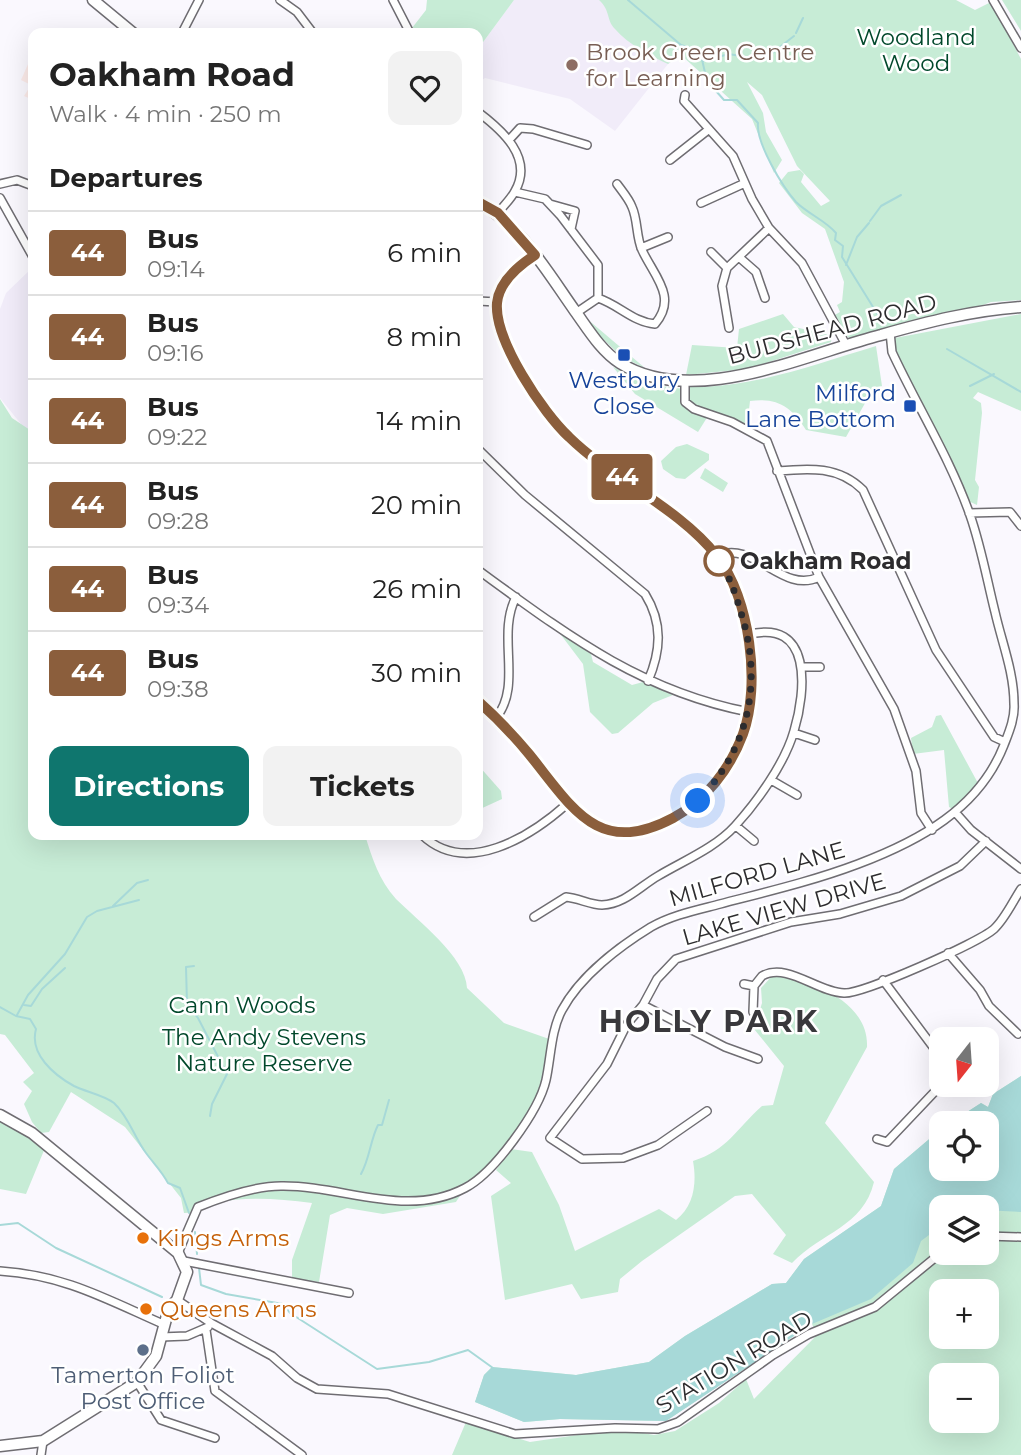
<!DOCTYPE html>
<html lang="en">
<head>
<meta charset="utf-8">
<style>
  :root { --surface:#fff; --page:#f2f2f2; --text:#222; --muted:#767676; --line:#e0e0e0; --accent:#0f766e }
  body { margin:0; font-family:Montserrat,sans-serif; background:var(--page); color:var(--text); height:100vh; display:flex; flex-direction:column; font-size:26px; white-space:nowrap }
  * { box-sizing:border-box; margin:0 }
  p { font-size:23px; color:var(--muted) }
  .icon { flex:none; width:38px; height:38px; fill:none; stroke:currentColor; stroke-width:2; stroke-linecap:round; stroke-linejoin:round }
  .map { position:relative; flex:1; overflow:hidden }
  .side { position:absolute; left:28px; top:28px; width:455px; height:812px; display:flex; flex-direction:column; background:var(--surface); border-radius:14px; box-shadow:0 7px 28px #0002 }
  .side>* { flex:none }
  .badge { padding:0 14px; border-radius:5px; font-size:24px; line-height:46px }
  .needle { width:46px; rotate:197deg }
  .controls { position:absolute; left:929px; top:1027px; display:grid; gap:14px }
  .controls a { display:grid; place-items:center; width:70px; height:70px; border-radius:14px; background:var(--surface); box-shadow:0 7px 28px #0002; font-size:35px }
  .you { position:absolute; width:35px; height:35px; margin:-18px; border:5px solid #fff; border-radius:50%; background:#1a73e8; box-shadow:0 0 0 10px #1a73e833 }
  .map>.badge { position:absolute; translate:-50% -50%; box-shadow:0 0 0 4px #fff }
  h2 { padding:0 21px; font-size:26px; line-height:63px }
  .round { display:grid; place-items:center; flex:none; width:74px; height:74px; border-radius:14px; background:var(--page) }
  .head { display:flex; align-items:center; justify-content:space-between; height:119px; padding:0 21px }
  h1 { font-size:33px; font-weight:700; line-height:52px }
  .cta { display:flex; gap:14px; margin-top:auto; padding:14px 21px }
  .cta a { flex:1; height:80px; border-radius:14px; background:var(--accent); color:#fff; font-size:28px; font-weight:700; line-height:80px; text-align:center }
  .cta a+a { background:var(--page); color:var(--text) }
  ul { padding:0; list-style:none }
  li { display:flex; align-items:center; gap:21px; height:84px; padding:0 21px; border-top:2px solid var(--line) }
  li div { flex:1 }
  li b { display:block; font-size:26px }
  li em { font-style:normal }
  li .badge { min-width:77px; font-weight:700; text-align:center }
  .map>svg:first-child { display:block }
  .commercial { fill:#fcebe9 }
  .built { fill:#f1ecf9 }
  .green { fill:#c7ecd6; fill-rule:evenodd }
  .water { fill:#a7d9d8 }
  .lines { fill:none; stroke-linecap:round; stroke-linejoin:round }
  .stream { stroke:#a7d9d8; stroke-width:2 }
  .minor-casing { stroke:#6f6d72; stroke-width:10 }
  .tertiary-casing { stroke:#6f6d72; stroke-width:13 }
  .minor { stroke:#fff; stroke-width:7 }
  .tertiary { stroke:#fff; stroke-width:10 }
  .line-casing { stroke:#fff; stroke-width:16 }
  .line { stroke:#8b5e3c; stroke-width:10 }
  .walk { stroke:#2d2c2e; stroke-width:7; stroke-dasharray:0 12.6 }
  .education-dot { fill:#8d6e63; stroke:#fff; stroke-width:2.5 }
  .transit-dot { fill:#1a4fb4; stroke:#fff; stroke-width:2.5 }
  .stop-dot { fill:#fff; stroke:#8b5e3c; stroke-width:3.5 }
  .food-dot { fill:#e8710a; stroke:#fff; stroke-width:2.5 }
  .service-dot { fill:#5c6f8a; stroke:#fff; stroke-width:2.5 }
  .labels { text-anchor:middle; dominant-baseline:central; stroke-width:5; stroke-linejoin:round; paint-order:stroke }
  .park-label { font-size:23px; fill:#01482b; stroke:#fff }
  .education-label { font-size:23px; fill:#785e54; stroke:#fff; text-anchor:start }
  .street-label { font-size:23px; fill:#2d2c2e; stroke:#fff }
  .transit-label { font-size:23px; fill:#164399; stroke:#fff }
  .stop-label { font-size:23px; font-weight:bold; fill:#2d2c2e; stroke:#fff; text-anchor:start }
  .food-label { font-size:23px; fill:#c56008; stroke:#fff; text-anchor:start }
  .service-label { font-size:23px; fill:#4e5e75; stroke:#fff }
  .district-label { font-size:30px; font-weight:bold; letter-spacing:2px; fill:#39383c; stroke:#fff }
</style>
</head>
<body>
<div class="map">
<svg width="1021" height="1455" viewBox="0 0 1021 1455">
  <rect width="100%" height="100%" fill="#faf8fe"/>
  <!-- commercial -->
  <path class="commercial" d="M33 53V100L24 96 31 85 21 80Z"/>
  <!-- built -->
  <path class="built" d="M514 0H616L681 55 668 64 615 131 570 99 485 78 478 83V49Z
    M31 269 33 272V439L0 398V309L6 293Z"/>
  <!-- green -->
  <path class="green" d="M427 0H514L478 49V33H415L412 28 426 10Z
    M599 0H956L975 10 991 2 1021 59V300L991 302 972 309 850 338 843 334 833 316 840 312 837 305 842 302 844 282 825 229 802 213 779 183 788 172 800 170 804 174 801 182 821 206 830 201 797 166 762 95 747 82 763 113 766 132 782 160 774 173 752 119 681 55 668 64C650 56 628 44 615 29 606 20 611 11 599 0Z
    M1002 0H1021V31Z
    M783 314 794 327 827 334 832 336 831 342 747 369 686 375 692 345 737 348 739 329Z
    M1021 314V411L978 392 973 398 981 403 982 413 975 480 979 487 977 505 964 499 897 357 895 338Z
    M586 318 645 368 622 357 586 323Z
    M876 346 882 386 873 389 846 437 806 430C792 407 777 397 750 401L747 426 695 407 687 401V387C753 388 813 365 876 346Z
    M613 367 648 384 683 389 684 403 708 416 698 432 635 394Z
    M0 399 12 418 33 432V835H365C372 858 379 880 396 899 417 920 466 957 467 988L504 1023 552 1040C543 1078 534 1114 508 1145 491 1165 469 1179 456 1202L383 1214 347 1208 330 1215 319 1282 292 1279V1260L312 1203C278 1199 248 1196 214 1203 202 1205 197 1213 184 1213L181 1198 125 1127 71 1092 49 1132 41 1133 32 1122 24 1104 32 1091 23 1082 34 1073 5 1035 0 1034Z
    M687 444 709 454V460L685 479 676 478 663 469 661 461 676 447Z
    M705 468 728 483 723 492 700 478Z
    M558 631 591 654 593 662 632 685 643 682 673 695 653 703 618 733 612 734 590 712 583 664Z
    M941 715 979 785 955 810 949 807 944 750 913 754 911 738 932 727 936 716Z
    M478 765 501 791 502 799 478 810Z
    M772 976C810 979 869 1001 867 1047L825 1123 874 1182C863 1227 822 1232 792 1263L773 1254 786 1235 752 1194 735 1196 642 1261 620 1279 618 1292 581 1299 572 1284 505 1300 491 1196 511 1183 496 1170 511 1149 532 1152 559 1205 575 1251 659 1209 676 1220C694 1206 697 1183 693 1161 728 1150 736 1129 762 1106L773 1105 784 1066 754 1029 762 1003 761 988Z
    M1021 1076V1455H452L466 1422 530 1442 584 1434 632 1431 654 1435 675 1431 719 1403 746 1379 754 1399 817 1335 812 1324 666 1421 560 1419 524 1422 475 1402 484 1375 492 1367 576 1375 649 1362 685 1336 772 1284 786 1283 804 1259 881 1206 894 1169 941 1129 942 1169H987V1124L950 1123 981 1103 988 1107 993 1094ZM942 1208H987V1253H942ZM942 1292H987V1337H942ZM942 1376H987V1421H942Z
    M0 1119 29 1134 45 1148 26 1194 0 1189Z"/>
  <!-- water -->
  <path class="water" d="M1021 1076V1212L942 1208 941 1226 921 1241 913 1263 871 1299 812 1324 666 1421 560 1419 524 1422 475 1402 484 1375 492 1367 576 1375 649 1362 685 1336 772 1284 786 1283 804 1259 881 1206 894 1169 941 1129 942 1169H987V1124L950 1123 981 1103 988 1107 993 1094Z"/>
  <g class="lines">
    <!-- stream -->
    <path class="stream" d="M628 0 681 45 700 51 707 81 724 100H737L758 123C756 143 782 186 796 202 808 214 825 220 836 233L835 240 843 246 842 257 878 315
      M796 33 803 18
      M771 54 794 36
      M703 61 729 54 762 60 770 56
      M870 221 881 206 901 195
      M846 265 857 237 869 223
      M947 349 1021 392
      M970 386 994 374
      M113 906 137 883 148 880
      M194 966 186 967 187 1004 198 1018 227 1074 212 1104 210 1116
      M24 1005 31 1006 42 989 65 968
      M0 1007 16 1016 30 1019 36 1029C29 1054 54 1075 74 1086 86 1092 104 1095 114 1103 129 1117 134 1137 146 1153 154 1164 161 1170 168 1183L180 1188 189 1213
      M17 1015 28 995 65 954 87 917 97 911 139 900
      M361 1174C370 1158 370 1141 378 1125H382L389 1100
      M0 1225 18 1223 56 1248 162 1297
      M195 1232 197 1254
      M199 1268 201 1285 226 1294 283 1304 290 1313 377 1369 429 1362 468 1350 493 1368"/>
    <!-- minor casing -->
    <g class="minor-casing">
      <path id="minor" d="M280 0 297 12 313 33
        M393 0 410 33
        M993 0 1021 48
        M182 33 199 0
        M685 95 684 101 733 156 752 199 769 228 802 263 846 345
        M478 112C502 130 534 158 515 191 511 199 504 205 498 213
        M509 140 520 128 533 129 587 145
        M670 160 708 130
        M0 184 17 180 33 186
        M515 192 545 199 560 215 598 265V298
        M0 198 33 257
        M701 203 745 183
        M550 204 575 211 571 229
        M641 248 668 237
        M711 252 727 268
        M740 258 756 272 765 298
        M598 298C619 305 633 322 655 324 678 297 654 276 642 250 636 237 638 220 632 207 629 199 622 191 617 184
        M478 301 497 302
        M576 313 598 298
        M729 328 722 286 727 268 769 228
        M685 382V402L694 409 732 422 767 441 819 577 894 709 916 771 921 813 932 830
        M478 449 525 495 645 594C663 623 661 651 648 681
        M777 471C810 468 839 466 863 490L936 650 994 737 1005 742
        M969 513 1010 512 1021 526
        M717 556C754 539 782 595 819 577
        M478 570C566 634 640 691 749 712
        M803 667H820
        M478 701C496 717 514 735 529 754 572 807 597 857 673 818 706 800 730 769 743 734 760 685 749 597 717 556 677 506 614 481 569 437 543 413 494 340 497 304 499 282 518 266 535 255
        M496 718C523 685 496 635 516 597
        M794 733 815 740
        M771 780 797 795
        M955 812 971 830 1021 869
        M736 826 754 841
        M422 835C466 877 530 837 567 804
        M534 917 566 897C578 898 591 905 602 905 625 904 639 887 658 876 683 861 715 848 735 826 757 802 785 763 794 731 806 691 813 617 747 635
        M948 953 980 990 989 1006 1018 1034
        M883 980 942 1059
        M744 984 754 986 762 976C787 962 817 992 844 993 863 994 978 943 994 929 1005 919 1013 901 1021 889
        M643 1005 725 1047 758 1059
        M753 1012 754 986
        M707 1111 658 1145 623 1158 582 1159 550 1138 607 1064 627 1024 643 1005 657 979 676 959 791 922 840 914 901 896 960 866 986 841
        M877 1139 887 1142 942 1084
        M987 1236 1021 1237
        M178 1253 198 1207C223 1197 254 1186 281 1186 343 1185 406 1219 465 1188 494 1173 539 1111 546 1080 551 1057 551 1030 562 1010 580 976 620 946 651 927 672 915 697 910 720 904 766 892 813 881 858 864 919 841 979 809 1004 745 1009 732 1015 718 1014 704 1014 672 1002 643 995 612 987 580 981 546 970 515 950 458 917 406 892 352L890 332
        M184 1261 349 1293
        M0 1271C64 1275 106 1299 163 1324
        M177 1300 211 1323 272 1356 297 1378 317 1389 388 1394 515 1434 615 1428 658 1429 678 1422 773 1355 809 1334 875 1307 942 1252
        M206 1330 215 1391 302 1455
        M161 1337 187 1336 208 1327
        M137 1382 161 1420 215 1438
        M41 1455 43 1441"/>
    </g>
    <!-- tertiary casing -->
    <g class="tertiary-casing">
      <path id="tertiary" d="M93 0 133 33
        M478 202C520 224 548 273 575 311 588 329 601 351 620 363 693 409 806 354 881 335 927 322 974 310 1021 307
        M0 1115 32 1133 178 1253 187 1272 177 1300 169 1308 156 1356 137 1382 43 1441 0 1446"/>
    </g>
    <!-- minor -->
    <use href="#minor" class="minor"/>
    <!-- tertiary -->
    <use href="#tertiary" class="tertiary"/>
  </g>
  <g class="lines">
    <!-- line casing -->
    <g class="line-casing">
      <path id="line" d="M478 202 498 213 535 255C518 266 499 282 497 303 494 340 543 413 569 437 614 481 677 506 717 556 750 598 761 685 743 734 730 769 706 800 673 818 598 858 572 807 529 754 514 736 496 717 478 701"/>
    </g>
    <!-- line -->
    <use href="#line" class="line"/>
    <!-- walk -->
    <path class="walk" d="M698 801C748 749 763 685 742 616 736 596 731 578 719 561"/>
  </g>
  <!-- markers -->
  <circle class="education-dot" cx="572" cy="65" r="7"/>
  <g class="transit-dot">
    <rect x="617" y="348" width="14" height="14" rx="3.5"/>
    <rect x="903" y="399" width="14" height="14" rx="3.5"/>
  </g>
  <circle class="stop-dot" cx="719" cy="561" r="14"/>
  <g class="food-dot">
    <circle cx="143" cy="1238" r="7"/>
    <circle cx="146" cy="1309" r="7"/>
  </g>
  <circle class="service-dot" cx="143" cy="1350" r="7"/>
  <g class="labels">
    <!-- park labels -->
    <g class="park-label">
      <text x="916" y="37">Woodland<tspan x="916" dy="26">Wood</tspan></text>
      <text x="242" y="1005">Cann Woods</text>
      <text x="264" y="1037">The Andy Stevens<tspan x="264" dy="26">Nature Reserve</tspan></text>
    </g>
    <!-- education labels -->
    <g class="education-label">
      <text x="586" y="52">Brook Green Centre<tspan x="586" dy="26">for Learning</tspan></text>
    </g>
    <!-- street labels -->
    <g class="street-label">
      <text transform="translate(832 329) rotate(-15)">BUDSHEAD ROAD</text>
      <text transform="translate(757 874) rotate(-16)">MILFORD LANE</text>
      <text transform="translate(784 909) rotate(-16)">LAKE VIEW DRIVE</text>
      <text transform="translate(734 1362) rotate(-31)">STATION ROAD</text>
    </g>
    <!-- transit labels -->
    <g class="transit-label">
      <text x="624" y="380">Westbury<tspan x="624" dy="26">Close</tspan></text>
      <text x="896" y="393" text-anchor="end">Milford<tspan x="896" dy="26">Lane Bottom</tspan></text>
    </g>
    <!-- stop labels -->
    <g class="stop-label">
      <text x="740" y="561">Oakham Road</text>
    </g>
    <!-- food labels -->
    <g class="food-label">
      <text x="157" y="1238">Kings Arms</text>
      <text x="160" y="1309">Queens Arms</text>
    </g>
    <!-- service labels -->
    <g class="service-label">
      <text x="143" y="1375">Tamerton Foliot<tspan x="143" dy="26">Post Office</tspan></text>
    </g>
    <!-- district labels -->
    <g class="district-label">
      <text x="709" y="1021">HOLLY PARK</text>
    </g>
  </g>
</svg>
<div class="controls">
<a><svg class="needle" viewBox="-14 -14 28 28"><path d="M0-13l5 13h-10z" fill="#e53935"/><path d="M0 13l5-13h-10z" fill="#767676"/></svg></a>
<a><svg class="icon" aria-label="locate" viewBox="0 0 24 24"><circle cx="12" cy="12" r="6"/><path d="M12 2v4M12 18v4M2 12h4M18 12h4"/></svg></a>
<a><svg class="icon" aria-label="layers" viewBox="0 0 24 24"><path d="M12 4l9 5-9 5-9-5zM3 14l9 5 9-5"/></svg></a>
<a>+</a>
<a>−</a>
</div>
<div class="you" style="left:698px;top:801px"></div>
<b class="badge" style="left:622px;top:477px;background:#8b5e3c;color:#fff">44</b>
<section class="side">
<div class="head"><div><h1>Oakham Road</h1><p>Walk · 4 min · 250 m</p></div><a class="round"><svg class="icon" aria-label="heart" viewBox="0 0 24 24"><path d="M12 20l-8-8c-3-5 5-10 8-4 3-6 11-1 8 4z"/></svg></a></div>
<h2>Departures</h2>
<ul>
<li><span class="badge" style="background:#8b5e3c;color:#fff">44</span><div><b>Bus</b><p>09:14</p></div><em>6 min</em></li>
<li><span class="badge" style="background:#8b5e3c;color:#fff">44</span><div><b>Bus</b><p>09:16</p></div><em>8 min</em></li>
<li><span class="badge" style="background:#8b5e3c;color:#fff">44</span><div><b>Bus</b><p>09:22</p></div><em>14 min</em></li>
<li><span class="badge" style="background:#8b5e3c;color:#fff">44</span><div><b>Bus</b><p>09:28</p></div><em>20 min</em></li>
<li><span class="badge" style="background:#8b5e3c;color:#fff">44</span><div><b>Bus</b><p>09:34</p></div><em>26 min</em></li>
<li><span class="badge" style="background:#8b5e3c;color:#fff">44</span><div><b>Bus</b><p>09:38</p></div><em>30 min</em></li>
</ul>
<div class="cta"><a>Directions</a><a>Tickets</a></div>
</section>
</div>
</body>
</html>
